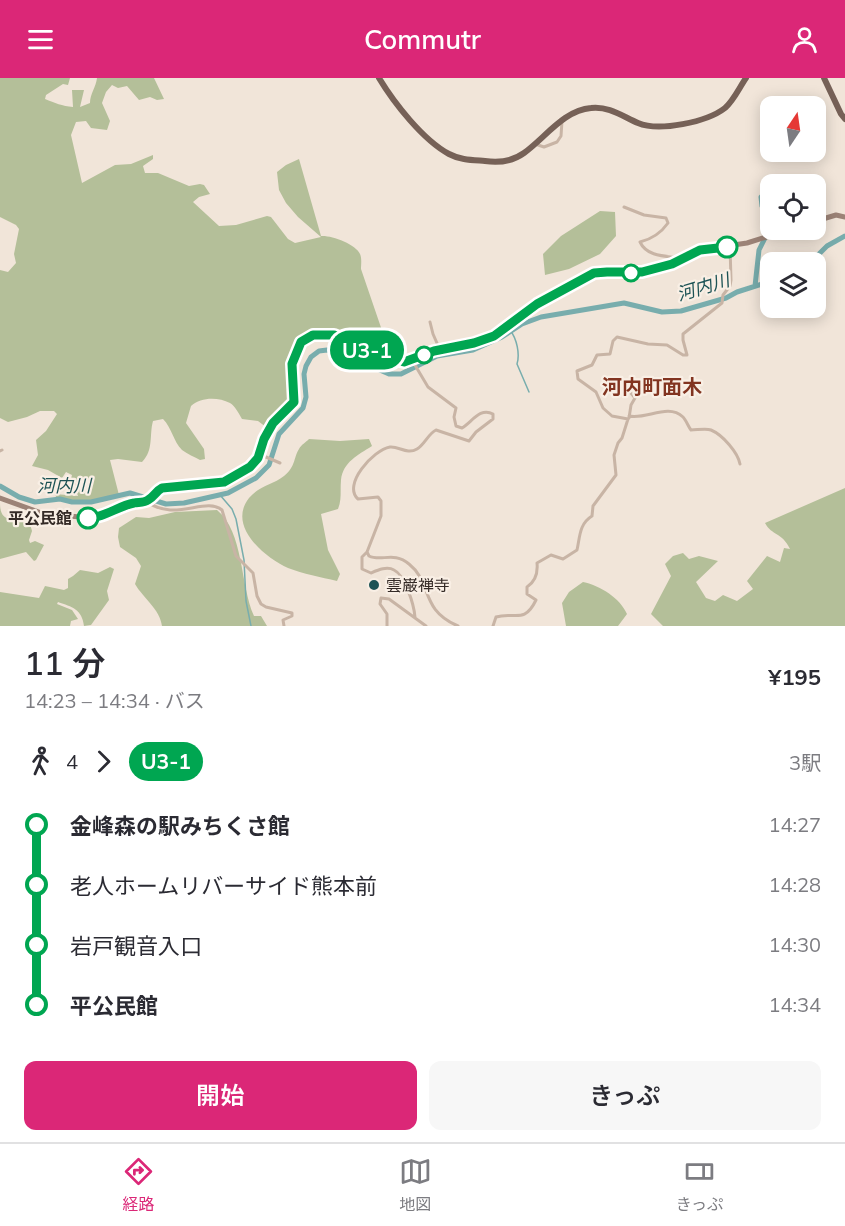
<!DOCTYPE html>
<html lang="ja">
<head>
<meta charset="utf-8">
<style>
  :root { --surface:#fff; --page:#f7f7f7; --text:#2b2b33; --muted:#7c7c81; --line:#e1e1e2; --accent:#db2777 }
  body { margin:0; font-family:Mulish,"Noto Sans JP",sans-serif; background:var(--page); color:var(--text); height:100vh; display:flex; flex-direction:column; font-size:22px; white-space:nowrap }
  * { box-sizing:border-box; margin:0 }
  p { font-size:20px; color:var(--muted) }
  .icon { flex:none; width:33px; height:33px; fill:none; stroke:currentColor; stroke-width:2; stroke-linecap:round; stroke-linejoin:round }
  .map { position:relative; height:548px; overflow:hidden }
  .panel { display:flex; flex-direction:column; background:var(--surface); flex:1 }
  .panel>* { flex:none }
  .badge { padding:0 12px; border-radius:20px; font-size:21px; line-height:39px }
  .needle { width:39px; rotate:13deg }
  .controls { position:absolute; left:760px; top:18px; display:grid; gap:12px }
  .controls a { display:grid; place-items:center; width:66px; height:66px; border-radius:12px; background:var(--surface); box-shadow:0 3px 15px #0003; font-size:30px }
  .map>.badge { position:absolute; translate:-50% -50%; box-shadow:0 0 0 3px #fff }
  .legs { display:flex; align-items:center; gap:9px; height:66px; padding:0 24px; font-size:20px }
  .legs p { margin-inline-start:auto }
  .summary { display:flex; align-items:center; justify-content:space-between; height:102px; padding:0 24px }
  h1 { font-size:33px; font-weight:600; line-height:45px }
  .action { display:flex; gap:12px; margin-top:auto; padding:12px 24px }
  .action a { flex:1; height:69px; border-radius:12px; background:var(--accent); color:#fff; font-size:24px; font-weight:600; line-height:69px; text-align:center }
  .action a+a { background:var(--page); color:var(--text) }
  ul { padding:0 24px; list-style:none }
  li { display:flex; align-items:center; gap:21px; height:60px; font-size:22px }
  li i { display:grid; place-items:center; width:9px; height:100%; margin:0 8px; background:currentColor }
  li i::after { content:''; width:15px; height:15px; margin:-8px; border:4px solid; border-radius:50%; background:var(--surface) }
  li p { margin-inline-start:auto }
  li:first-child i { background:linear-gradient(#0000 50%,currentColor 0) }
  li:last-child i { background:linear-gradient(currentColor 50%,#0000 0) }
  header { display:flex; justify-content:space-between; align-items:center; height:78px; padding:0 24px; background:var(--accent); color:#fff; font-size:27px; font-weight:600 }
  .tabs { display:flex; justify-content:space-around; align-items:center; height:84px; border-top:2px solid var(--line); background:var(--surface); font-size:16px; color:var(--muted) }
  .tabs a { display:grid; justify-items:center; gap:3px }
  .tabs .current { color:var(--accent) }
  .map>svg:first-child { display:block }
  .green { fill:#b4bf99 }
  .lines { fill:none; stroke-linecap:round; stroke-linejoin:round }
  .stream { stroke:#78adad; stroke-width:1.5 }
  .river { stroke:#78adad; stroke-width:5 }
  .street { stroke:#c8b4a5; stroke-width:3 }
  .secondary { stroke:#9c8377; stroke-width:5 }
  .primary { stroke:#766157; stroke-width:6 }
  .line-1-casing { stroke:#fff; stroke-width:14 }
  .line-1 { stroke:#00a651; stroke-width:9 }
  .stop-1-dot { fill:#fff; stroke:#00a651; stroke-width:3 }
  .poi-dot { fill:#1d5355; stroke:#f9efe5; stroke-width:2 }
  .labels { text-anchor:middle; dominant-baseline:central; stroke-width:4.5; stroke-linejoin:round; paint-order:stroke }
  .stop-label { font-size:16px; font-weight:bold; fill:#342a26; stroke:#f9efe5; text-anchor:end }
  .poi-label { font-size:16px; fill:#342a26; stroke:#f9efe5; text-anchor:start }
  .water-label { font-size:18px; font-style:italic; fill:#1d5355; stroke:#f9efe5 }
  .quarter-label { font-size:20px; font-weight:bold; fill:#823420; stroke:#f9efe5 }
</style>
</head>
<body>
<header><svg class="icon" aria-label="menu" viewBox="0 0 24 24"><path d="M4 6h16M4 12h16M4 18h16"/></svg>Commutr<svg class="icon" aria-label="person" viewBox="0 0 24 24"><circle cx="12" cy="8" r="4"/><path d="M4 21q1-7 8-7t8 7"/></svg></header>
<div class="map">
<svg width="845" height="548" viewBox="0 0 845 548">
  <rect width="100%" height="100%" fill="#f1e5d9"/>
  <!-- green -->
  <path class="green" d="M0 0H70L68 7 63 6 46 17 45 21C55 25 62 28 73 29L72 12H84L80 29 90 25C90 16 96 9 97 0H154L164 21 157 22 150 19 139 22 127 8 118 10 112 7 106 14 102 25 110 43 107 52 91 50 86 43 76 44 71 57 82 105 115 87 131 86 153 77V81L143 88 145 95H158L189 108 200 106 204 107 210 116 199 119 193 124 219 148 236 147 267 138 271 139 288 161 295 165 321 159 298 139 286 125 279 112 277 94 286 87 299 81 321 158C331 157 356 166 360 176 362 180 361 187 361 191L388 270 397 275 396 282C368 269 342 255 311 251L295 263 288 288 292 316 289 325 266 349 258 343 242 341C239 336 235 328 230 325 218 319 201 319 191 328L186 345 204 371 205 381 200 382C195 379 187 376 182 372 173 363 172 350 163 341L153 343C149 357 154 372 142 384L118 381 110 382 119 417C100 428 76 426 56 419L55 416 78 418 75 409 70 406 72 397 66 394 62 400 48 392 32 388 38 377 36 362 46 353 57 336 54 333H40L27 339 8 344 0 340V192L8 194 16 185 14 176 19 151 16 147 0 139Z
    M600 133 615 134 616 158 600 176 569 191 545 197 543 176 561 158Z
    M309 361 340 363 369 361 372 368C358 377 343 384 341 402 340 413 342 421 338 431L321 436 328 472 340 496 337 503C321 499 303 496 288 490 264 479 227 448 249 420 260 407 273 407 284 398 296 388 293 381 299 371 301 367 306 364 309 361Z
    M845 410V548H663L651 536 671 498 665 486 673 478 683 475 689 481 699 478 718 483 696 504 706 520 715 523 723 517 737 523 753 511 747 503 767 478 780 484 784 470 790 471C782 454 772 458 765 445Z
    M0 425C0 447 14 438 30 446L32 453 29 462 30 465 35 463 44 467 36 482 34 483 26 474 0 481Z
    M217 432C244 454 240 507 254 538H261L267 548H162C160 531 143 520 135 506L141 488 136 480 120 469 118 459 119 450 136 439 149 440 175 434Z
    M110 489 114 491 107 513 109 522 91 547 84 548C82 531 72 529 58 524L57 526 72 532 78 541 71 543 70 548H0V514L39 520 45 508 64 512 68 510V501L73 498 80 492 98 495Z
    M583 504C601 508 620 520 627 536L618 548H566L562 525 569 514Z"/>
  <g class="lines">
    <!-- stream -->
    <path class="stream" d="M510 252C517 261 520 276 517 286L529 314
      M220 417 232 431 236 441 244 482 246 523 251 548"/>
    <!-- river -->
    <path class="river" d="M774 106 778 104
      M811 184 827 168 845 158
      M755 208 759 172 771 148 762 128 761 119 771 109
      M0 408 19 419 35 424 60 421 72 424H91L130 415 166 426 184 425 228 415 256 400 269 387 279 356 303 330 306 319 304 296 306 288 311 279 319 273 327 272 343 276 389 296H401L437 278 473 272 502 259 522 246 541 239 624 225 662 234 681 233 726 220 737 214 771 203"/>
    <!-- street -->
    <path class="street" d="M535 66 544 69 557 64 561 58 562 43
      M624 129 644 137 666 140 668 145C661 155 652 161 640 164 647 179 666 178 680 180
      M430 244 433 256 440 272
      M412 282 428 309 456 330 454 339 456 348 462 350C472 344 480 329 493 336V341L476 354 469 363 436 352C428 356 425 366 417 371 407 377 399 368 390 369 373 372 342 407 358 421L378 419 381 423V438L367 474 369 478C381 484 394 473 409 486 433 505 419 531 458 548
      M629 338C646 342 668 325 683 339 686 342 688 348 691 352 697 352 706 350 711 352 723 357 738 375 740 386
      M629 340 631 327 635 320 630 314
      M0 373 2 372
      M259 376 280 385
      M146 423C175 445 205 418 222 432L236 478 253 495 257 518 261 526 266 529 292 535V538L283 542 284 548
      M367 474 362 479V491L371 495C378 492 387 488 394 492 405 497 414 527 415 539
      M387 548V536L380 526 381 520 389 521 426 548
      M493 548 496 539C514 533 524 547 536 522L527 516V509C536 503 538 495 537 485L551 477 563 481 577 472C580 459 579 446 592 438L593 428 616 397 614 377 618 365 622 360 628 341 612 338 603 330 596 314 578 301 577 293 592 287 597 277 610 276 613 263 617 259 648 266 667 267 683 277H687L683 262V256L722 225 723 217 730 208 731 202 730 168"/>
    <!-- secondary -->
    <path class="secondary" d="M816 143 836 137 845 139
      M0 420 44 436 93 440 125 427 146 423 150 422 156 412 162 410 224 404 250 389 258 380 264 361 273 345 294 324 292 286 301 264 313 257H334L388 280 404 284 434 273 474 265 494 258 537 227 594 195 607 193 642 194 672 186 700 172 747 165 789 152"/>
    <!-- primary -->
    <path class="primary" d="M379 0C394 25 423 62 449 76 460 82 473 82 485 83 499 85 513 83 524 75 545 60 564 32 591 30 609 28 622 38 638 45 659 54 707 44 725 30 734 22 739 10 746 0
      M824 0 841 36 845 41"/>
  </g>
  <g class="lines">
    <!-- line-1 casing -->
    <g class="line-1-casing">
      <path id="line-1" d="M88 440C104 440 118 428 134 425 138 424 144 425 148 422 154 419 156 413 162 410L224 404 250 389 258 380 264 361 273 345 294 324 292 286 301 264 313 257H334L388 280 404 284 434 273 474 265 494 258 537 226 594 195 607 194H642L672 186 700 172 727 169"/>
    </g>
    <!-- line-1 -->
    <use href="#line-1" class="line-1"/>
  </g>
  <!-- markers -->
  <g class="stop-1-dot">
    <circle cx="727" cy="169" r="10"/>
    <circle cx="631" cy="195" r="8"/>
    <circle cx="424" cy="277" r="8"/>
    <circle cx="88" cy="440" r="10"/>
  </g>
  <circle class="poi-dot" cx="374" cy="507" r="6"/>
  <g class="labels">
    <!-- stop labels -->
    <g class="stop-label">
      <text x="72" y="440">平公民館</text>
    </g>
    <!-- poi labels -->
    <g class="poi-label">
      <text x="386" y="507">雲巌禅寺</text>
    </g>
    <!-- water labels -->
    <g class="water-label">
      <text transform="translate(703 209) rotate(-17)">河内川</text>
      <text x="64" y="407">河内川</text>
    </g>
    <!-- quarter labels -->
    <g class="quarter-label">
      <text x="652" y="308">河内町面木</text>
    </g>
  </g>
</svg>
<div class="controls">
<a><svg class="needle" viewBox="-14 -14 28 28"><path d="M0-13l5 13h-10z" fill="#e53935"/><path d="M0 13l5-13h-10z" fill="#7c7c81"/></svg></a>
<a><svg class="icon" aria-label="locate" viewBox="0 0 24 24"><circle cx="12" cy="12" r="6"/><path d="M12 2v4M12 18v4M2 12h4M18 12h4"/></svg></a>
<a><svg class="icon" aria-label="layers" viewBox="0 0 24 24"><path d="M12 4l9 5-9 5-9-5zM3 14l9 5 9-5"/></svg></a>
</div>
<b class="badge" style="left:367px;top:272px;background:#00a651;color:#fff">U3-1</b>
</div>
<section class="panel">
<div class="summary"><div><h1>11 分</h1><p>14:23 – 14:34 · バス</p></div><b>¥195</b></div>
<div class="legs"><svg class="icon" aria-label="walk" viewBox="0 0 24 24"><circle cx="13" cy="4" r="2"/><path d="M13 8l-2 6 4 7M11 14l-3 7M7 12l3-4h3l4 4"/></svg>4<svg class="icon" aria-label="forward" viewBox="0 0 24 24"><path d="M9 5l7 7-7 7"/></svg><b class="badge" style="background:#00a651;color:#fff">U3-1</b><p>3駅</p></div>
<ul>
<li><i style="color:#00a651"></i><b>金峰森の駅みちくさ館</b><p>14:27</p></li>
<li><i style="color:#00a651"></i><span>老人ホームリバーサイド熊本前</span><p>14:28</p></li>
<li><i style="color:#00a651"></i><span>岩戸観音入口</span><p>14:30</p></li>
<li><i style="color:#00a651"></i><b>平公民館</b><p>14:34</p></li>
</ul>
<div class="action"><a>開始</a><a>きっぷ</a></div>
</section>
<nav class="tabs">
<a class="current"><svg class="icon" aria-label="directions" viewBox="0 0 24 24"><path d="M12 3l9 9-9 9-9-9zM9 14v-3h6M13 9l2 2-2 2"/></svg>経路</a>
<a><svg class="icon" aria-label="map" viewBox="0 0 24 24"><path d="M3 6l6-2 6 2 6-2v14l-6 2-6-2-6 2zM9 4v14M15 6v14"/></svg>地図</a>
<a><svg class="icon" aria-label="tickets" viewBox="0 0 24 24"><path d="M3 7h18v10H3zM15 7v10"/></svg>きっぷ</a>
</nav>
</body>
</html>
